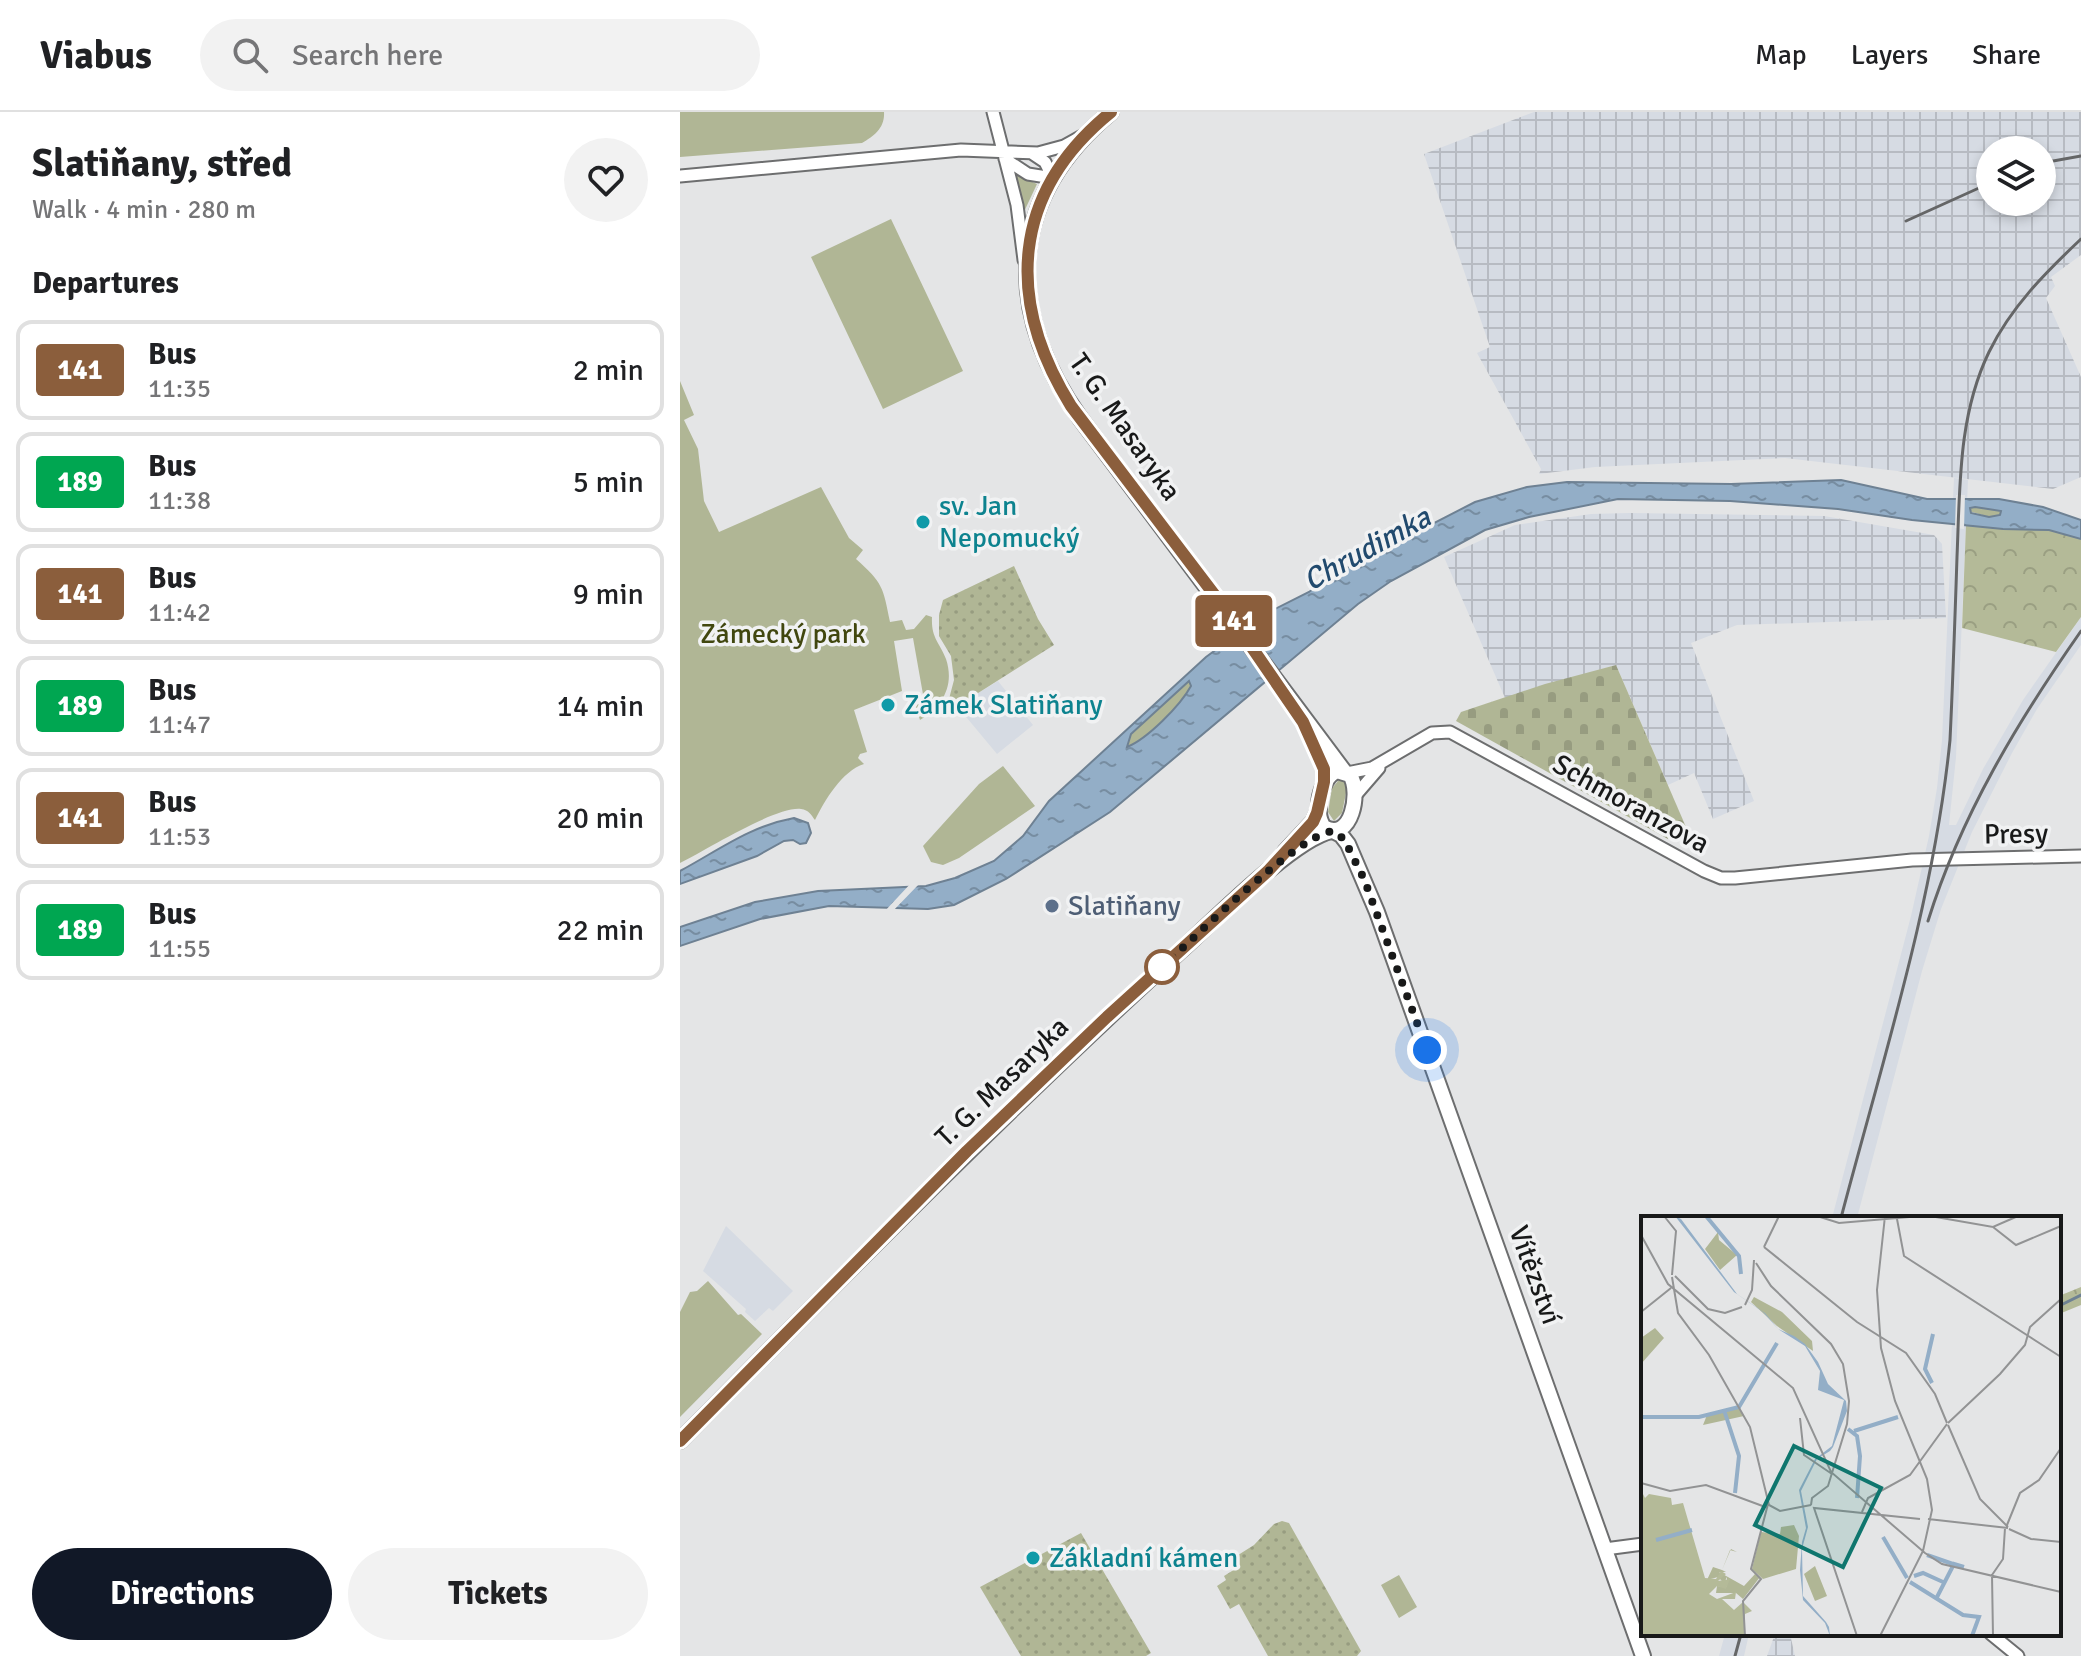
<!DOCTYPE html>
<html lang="en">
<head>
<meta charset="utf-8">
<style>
  :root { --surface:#fff; --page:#f2f2f2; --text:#202124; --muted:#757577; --line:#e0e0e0; --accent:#111827 }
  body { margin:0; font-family:Signika,sans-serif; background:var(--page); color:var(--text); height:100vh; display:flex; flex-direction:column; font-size:30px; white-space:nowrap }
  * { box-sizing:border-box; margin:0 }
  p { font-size:26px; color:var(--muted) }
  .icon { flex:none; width:44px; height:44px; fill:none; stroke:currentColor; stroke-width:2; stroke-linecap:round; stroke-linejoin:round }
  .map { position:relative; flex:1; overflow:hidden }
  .side { display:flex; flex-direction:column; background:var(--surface); width:680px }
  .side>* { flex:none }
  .badge { padding:0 16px; border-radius:6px; font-size:28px; line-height:52px }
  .tools { position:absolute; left:1296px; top:24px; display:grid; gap:16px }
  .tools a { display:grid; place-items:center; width:80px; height:80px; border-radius:50%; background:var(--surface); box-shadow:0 4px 12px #0003; font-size:40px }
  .you { position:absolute; width:40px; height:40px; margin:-20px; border:6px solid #fff; border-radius:50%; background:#1a73e8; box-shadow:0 0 0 12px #1a73e833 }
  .map>.badge { position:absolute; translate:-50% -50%; box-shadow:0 0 0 4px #fff }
  h2 { padding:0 32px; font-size:30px; line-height:72px }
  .round { display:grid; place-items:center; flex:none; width:84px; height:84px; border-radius:42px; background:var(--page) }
  .overview { display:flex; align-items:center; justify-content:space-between; height:136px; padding:0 32px }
  h1 { font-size:38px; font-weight:800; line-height:60px }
  .action { display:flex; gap:16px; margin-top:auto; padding:16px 32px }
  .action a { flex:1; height:92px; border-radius:48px; background:var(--accent); color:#fff; font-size:32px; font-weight:800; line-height:92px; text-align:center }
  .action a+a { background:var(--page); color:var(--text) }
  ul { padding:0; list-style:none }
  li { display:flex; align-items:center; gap:24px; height:100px; margin:0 16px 12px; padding:0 16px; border:4px solid var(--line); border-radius:16px }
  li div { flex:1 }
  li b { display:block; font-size:30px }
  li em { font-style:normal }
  li .badge { min-width:88px; font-weight:700; text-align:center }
  header { display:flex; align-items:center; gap:48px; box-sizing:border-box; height:112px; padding:0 40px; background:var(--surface); border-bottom:2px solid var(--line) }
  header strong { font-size:38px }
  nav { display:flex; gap:44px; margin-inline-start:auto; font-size:28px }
  .search { width:560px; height:72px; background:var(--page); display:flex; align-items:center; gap:20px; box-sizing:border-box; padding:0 28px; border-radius:44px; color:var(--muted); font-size:30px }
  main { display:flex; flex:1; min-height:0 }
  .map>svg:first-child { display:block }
  .built { fill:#d6dbe3 }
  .industrial { fill:url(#industrial-grid); fill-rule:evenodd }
  .green { fill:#b0b695 }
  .forest { fill:url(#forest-crowns) }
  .cemetery { fill:url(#cemetery-stones) }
  .garden { fill:url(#garden-dots) }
  .water { fill:url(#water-ripples); stroke:#6e8193; stroke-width:2; fill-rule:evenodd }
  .pier { fill:#e4e5e6 }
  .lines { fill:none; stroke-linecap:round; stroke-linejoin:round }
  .stream { stroke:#6e8193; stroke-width:3 }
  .minor-casing { stroke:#6d6e6f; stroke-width:15 }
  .major-casing { stroke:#6d6e6f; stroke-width:18 }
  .minor { stroke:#fff; stroke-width:11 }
  .major { stroke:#fff; stroke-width:14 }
  .rail { stroke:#656667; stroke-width:3 }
  .line-casing { stroke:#fff; stroke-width:18 }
  .line { stroke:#8b5e3c; stroke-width:12 }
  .walk { stroke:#181919; stroke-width:8; stroke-dasharray:0 14.4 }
  .culture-dot { fill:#0f9aa8; stroke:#f1f2f3; stroke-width:3 }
  .service-dot { fill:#5c6f8a; stroke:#f1f2f3; stroke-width:3 }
  .stop-dot { fill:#fff; stroke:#8b5e3c; stroke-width:4 }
  .labels { text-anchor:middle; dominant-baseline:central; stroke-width:7; stroke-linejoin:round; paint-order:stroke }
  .street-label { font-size:28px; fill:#181919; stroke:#f1f2f3 }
  .culture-label { font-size:28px; fill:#0d838f; stroke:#f1f2f3; text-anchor:start }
  .park-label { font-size:28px; fill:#41470f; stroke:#f1f2f3 }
  .service-label { font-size:28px; fill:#4e5e75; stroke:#f1f2f3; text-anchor:start }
  .water-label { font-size:30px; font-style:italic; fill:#214a6e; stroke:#f1f2f3 }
  .inset-river { fill:none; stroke:#93aec7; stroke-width:4 }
  .inset-road { fill:none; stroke:#929394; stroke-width:2 }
  .view { fill:#0f766e; fill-opacity:0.15; stroke:#0f766e; stroke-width:4 }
  .inset-edge { fill:none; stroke:#181919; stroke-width:4 }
</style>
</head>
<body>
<header>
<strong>Viabus</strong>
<div class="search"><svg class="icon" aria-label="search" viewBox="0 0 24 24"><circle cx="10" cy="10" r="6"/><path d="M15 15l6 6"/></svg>Search here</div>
<nav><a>Map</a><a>Layers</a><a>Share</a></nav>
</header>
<main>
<section class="side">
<div class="overview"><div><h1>Slatiňany, střed</h1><p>Walk · 4 min · 280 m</p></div><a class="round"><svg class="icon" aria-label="heart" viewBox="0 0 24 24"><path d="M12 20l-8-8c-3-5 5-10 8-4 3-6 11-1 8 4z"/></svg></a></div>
<h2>Departures</h2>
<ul>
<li><span class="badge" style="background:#8b5e3c;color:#fff">141</span><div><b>Bus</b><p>11:35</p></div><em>2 min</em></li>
<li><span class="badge" style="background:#00a651;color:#fff">189</span><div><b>Bus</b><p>11:38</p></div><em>5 min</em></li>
<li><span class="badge" style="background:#8b5e3c;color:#fff">141</span><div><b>Bus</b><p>11:42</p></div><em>9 min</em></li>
<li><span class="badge" style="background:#00a651;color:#fff">189</span><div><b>Bus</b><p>11:47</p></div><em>14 min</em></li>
<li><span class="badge" style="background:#8b5e3c;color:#fff">141</span><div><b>Bus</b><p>11:53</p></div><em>20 min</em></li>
<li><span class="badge" style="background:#00a651;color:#fff">189</span><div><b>Bus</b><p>11:55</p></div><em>22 min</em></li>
</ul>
<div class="action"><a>Directions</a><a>Tickets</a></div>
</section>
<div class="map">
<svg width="1401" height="1544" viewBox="0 0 1401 1544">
  <defs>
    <pattern id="industrial-grid" width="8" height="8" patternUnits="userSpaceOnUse" patternTransform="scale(2)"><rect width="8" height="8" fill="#d6dbe3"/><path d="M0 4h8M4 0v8" fill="none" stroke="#b7bbc2"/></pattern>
    <pattern id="forest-crowns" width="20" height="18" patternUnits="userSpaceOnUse" patternTransform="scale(2)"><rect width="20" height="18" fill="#b4ba98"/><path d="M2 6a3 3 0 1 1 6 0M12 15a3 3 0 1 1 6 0" fill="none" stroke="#9a9f82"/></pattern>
    <pattern id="cemetery-stones" width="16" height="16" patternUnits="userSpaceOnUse" patternTransform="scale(2)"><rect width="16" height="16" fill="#b0b695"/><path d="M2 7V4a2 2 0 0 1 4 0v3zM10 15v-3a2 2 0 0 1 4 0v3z" fill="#979c80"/></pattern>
    <pattern id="garden-dots" width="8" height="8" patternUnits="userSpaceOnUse" patternTransform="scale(2)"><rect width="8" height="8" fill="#b0b695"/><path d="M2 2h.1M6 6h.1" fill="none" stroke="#979c80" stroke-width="1.8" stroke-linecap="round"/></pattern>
    <pattern id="water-ripples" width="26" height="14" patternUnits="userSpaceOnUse" patternTransform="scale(2)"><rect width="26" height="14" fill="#93aec7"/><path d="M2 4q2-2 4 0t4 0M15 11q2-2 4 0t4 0" fill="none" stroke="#778da1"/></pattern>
  </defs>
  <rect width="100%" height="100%" fill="#e4e5e6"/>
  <!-- built -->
  <path class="built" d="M1274 366 1288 368 1276 645 1269 713H1276L1303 657 1343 588 1401 505V533L1357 597 1332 641 1292 720 1261 797 1242 859 1177 1106H1152L1231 804 1249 724 1257 676 1262 628Z
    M318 569 353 613 317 642 277 594Z
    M46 1114 113 1179 93 1199 89 1196 75 1209 65 1200 66 1197 23 1159Z
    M1045 1522H1069L1064 1544H1039Z"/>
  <!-- industrial -->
  <path class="industrial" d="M854 0H1401V143L1371 165 1375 174 1366 186 1401 265V365L1373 377 1105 346 915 355 859 362 861 357 797 241 810 235 744 42ZM1362 38V90H1310V38Z
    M950 401 1144 404 1254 423 1262 432 1266 506 1057 513 1011 531 1074 689 1033 707 1014 661 988 673 936 553 825 586 764 445 835 413 911 402Z
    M1095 1522H1110L1115 1544H1087Z"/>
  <!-- green -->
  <path class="green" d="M0 0H204C205 16 194 24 182 31L0 45Z
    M332 61 357 72 342 104Z
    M211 107 283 259 203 297 131 145Z
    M0 269 14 303 4 308 18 337 24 389 39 420 141 375 169 426 183 438 176 447C203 471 203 475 210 510L222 508 226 518 234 517 246 503 252 505C251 526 259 529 266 547 275 574 262 595 240 608L235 592 244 588 233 526 214 529 222 579 174 598 187 640 180 642 178 646 184 652C162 659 145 688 135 708 131 703 129 698 121 697 96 694 26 738 0 751Z
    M1304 394 1321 399 1320 403 1309 405 1289 399 1290 396Z
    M509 568 512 574C497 597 471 624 446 636L451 622Z
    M323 654 355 694 279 746 263 753 251 750 243 734 299 672Z
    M659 668H663L667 676 662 701 654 709 648 700 652 676Z
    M28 1169 58 1203 61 1202 82 1222 0 1305V1200L10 1180 17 1179Z
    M719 1463 737 1495 719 1506 701 1473Z"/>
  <!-- forest -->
  <path class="forest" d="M1286 413 1369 418 1401 427V505L1376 540 1282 516Z
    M1401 1175V1193L1379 1202V1184Z"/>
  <!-- cemetery -->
  <path class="cemetery" d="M936 553 1006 715 988 727 776 609 781 600 865 572Z"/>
  <!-- garden -->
  <path class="garden" d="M334 454 358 507 374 533 265 602 274 568 271 544 259 524V503L263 488Z
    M602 1409 609 1411 681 1539 677 1544H588L559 1492 550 1497 537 1474 546 1468 544 1464 560 1454 555 1445 574 1433 594 1412Z
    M401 1421 471 1541 466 1544H341L300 1475Z"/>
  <!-- water -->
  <path class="water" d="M1161 368 1247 387H1319L1363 395 1401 408V427L1369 418 1323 417 1232 408 1158 397 1050 389 938 387 849 405 805 418 711 469 678 492 430 700 326 767 274 793 248 797 149 794 80 807 0 834V815L75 790 138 779 246 774 275 766 314 749 343 724 369 689 526 545 583 503 629 480 649 465 795 390 847 375 887 370 1051 372ZM1295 395 1321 399 1320 403 1309 405 1291 401 1290 396ZM509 569 511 574C500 594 467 627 447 635L451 622Z
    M114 706 128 711 131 721 126 731 120 732 113 728 104 729 77 744 0 772V759C39 738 70 714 114 706Z"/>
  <!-- pier -->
  <path class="pier" d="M1276 383H1285L1284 417 1275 416Z
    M232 770H241L212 800H204Z"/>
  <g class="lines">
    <!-- stream -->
    <path class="stream" d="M1379 1194 1401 1183"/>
    <!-- minor casing -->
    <g class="minor-casing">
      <path id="minor" d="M313 0 337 93 344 148
        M325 47 348 62 373 66 365 50 353 42
        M0 64 281 38 358 41 384 34 402 24
        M667 661 692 656 752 621 770 620 1024 759 1041 766H1055L1232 748 1401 744
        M674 685 699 656
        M925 1437 963 1432
        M1311 1522 1338 1544"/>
    </g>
    <!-- major casing -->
    <g class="major-casing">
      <path id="major" d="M431 0C326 87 324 198 400 306L664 659
        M657 659 670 663C681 679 672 731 644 715 633 701 640 666 657 659Z
        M653 719 661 723 668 732 697 800 963 1544
        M605 740 633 710 639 697
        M0 1329C167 1160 334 990 510 830 539 803 616 726 652 719"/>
    </g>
    <!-- minor -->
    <use href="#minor" class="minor"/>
    <!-- major -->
    <use href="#major" class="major"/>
    <!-- rail -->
    <path class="rail" d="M1362 51 1401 44
      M1226 109 1310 71
      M1248 809C1281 703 1338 609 1401 519
      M1161 1106C1202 950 1254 789 1270 628 1273 567 1275 506 1277 445 1280 375 1278 304 1309 240 1331 195 1365 161 1401 127
      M1055 1544 1061 1522"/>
  </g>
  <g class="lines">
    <!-- line casing -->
    <g class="line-casing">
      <path id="line" d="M0 1329 287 1039 427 905 588 759 633 710 637 701 644 670V657L623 610 549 502 391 294C325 188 331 81 431 0"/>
    </g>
    <!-- line -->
    <use href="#line" class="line"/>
    <!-- walk -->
    <path class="walk" d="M482 855C512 828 619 722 653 719L664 727 684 767 747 938"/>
  </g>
  <!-- markers -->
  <g class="culture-dot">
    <circle cx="243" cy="410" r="8"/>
    <circle cx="208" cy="593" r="8"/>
    <circle cx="353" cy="1446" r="8"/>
  </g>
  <circle class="service-dot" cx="372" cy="794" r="8"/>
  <circle class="stop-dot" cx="482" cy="855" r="16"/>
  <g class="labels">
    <!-- street labels -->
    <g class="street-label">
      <text transform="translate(445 315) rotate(55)">T. G. Masaryka</text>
      <text transform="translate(951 692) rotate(29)">Schmoranzova</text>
      <text transform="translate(1336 722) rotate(-1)">Presy</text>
      <text transform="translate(322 970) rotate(-44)">T. G. Masaryka</text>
      <text transform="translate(855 1163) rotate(70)">Vítězství</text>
    </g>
    <!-- culture labels -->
    <g class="culture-label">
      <text x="259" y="394">sv. Jan<tspan x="259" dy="32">Nepomucký</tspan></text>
      <text x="224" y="593">Zámek Slatiňany</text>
      <text x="369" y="1446">Základní kámen</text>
    </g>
    <!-- park labels -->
    <g class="park-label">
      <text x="103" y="522">Zámecký park</text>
    </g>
    <!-- service labels -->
    <g class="service-label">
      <text x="388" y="794">Slatiňany</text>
    </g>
    <!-- water labels -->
    <g class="water-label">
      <text transform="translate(687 437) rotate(-29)">Chrudimka</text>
    </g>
  </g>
  <!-- overview -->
  <g transform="translate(961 1104)">
    <rect width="420" height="420" fill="#e4e5e6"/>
    <path d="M77 16 78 24 96 39 79 54 64 33ZM153 309 158 320 155 353 122 363 111 353 120 316 139 318 140 311ZM90 333 96 336 89 334 81 354 85 356H78L103 370 114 358 119 361 102 383 95 377H75L76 370 86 371V361L83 367 77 361 66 364 72 351 81 354ZM174 350 186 380 174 385 163 358Z" fill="#b0b695"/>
    <path d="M2 278 4 282 8 278 30 282 31 289 42 287 64 362 75 363 80 355 85 358 77 365 89 363 85 373 76 370 68 378 76 383 95 376 94 383H81L93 394 102 386 111 395 104 398 103 420H0Z" fill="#b4ba98"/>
    <path d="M113 81 141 96 171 125 172 135 136 110 110 86ZM14 112 23 122 0 148V122ZM98 192 103 200 62 209 66 199Z" fill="#b0b695"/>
    <path d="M34 0 40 3 96 78 124 97 137 113 153 120 164 128 177 146 187 168 205 185 206 195 192 231 189 235 176 243 160 275 167 311 161 333 162 380 185 406 188 411 189 420 184 407 162 384 159 354 161 326 165 312 158 274 174 243 191 230 203 184 177 174 179 155 164 130 137 113 122 96 93 76Z" fill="#93aec7"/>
    <path class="inset-river" d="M65 0 98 40 100 58M291 167 284 153 292 118M83 194 98 240 94 277M0 201H58L98 191 136 127M207 213 216 220 219 240 216 282M213 215 257 201M242 321 266 362M15 324 51 314M286 339 312 348M273 360 282 357 302 366M269 366 322 399 338 401 331 420M295 383 313 348 323 351"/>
    <path class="inset-road" d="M23 0 35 15 31 59M176 0 198 7 280 0M289 0 352 11 377 0M256 3 263 40 420 141M352 11 375 29 420 10M0 19 27 68 152 172 190 256 284 337 301 348 420 376M123 31 216 106 265 137 294 178 306 207M123 31 138 0M115 47 130 70 190 128 202 148 208 185 206 208 187 270 171 282 170 289M34 60 67 93 84 97 101 91M31 61 37 97 68 139 109 211 128 289 139 295 170 289M104 89 111 74 113 44M0 96 30 72M159 202 163 239 191 258M307 207 359 158 384 129 389 111 420 83M307 209 339 283 367 311M0 267 29 275 65 269 127 292M221 296 227 282 269 259 306 208M287 303 367 312M366 309 379 277 398 264 420 232M368 313 390 323 420 326M104 420 102 385 120 363 110 353 127 288M216 420 173 292 279 303M239 420 282 335 291 294 286 263 254 185 240 132 236 74 244 0M352 420 351 359 362 343 364 312"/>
    <path class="view" d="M153 230 240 272 202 351 114 309Z"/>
    <rect width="420" height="420" class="inset-edge"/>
  </g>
</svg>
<div class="tools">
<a><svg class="icon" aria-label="layers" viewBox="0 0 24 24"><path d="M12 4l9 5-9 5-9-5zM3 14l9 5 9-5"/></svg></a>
</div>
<div class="you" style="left:747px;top:938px"></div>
<b class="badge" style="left:554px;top:509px;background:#8b5e3c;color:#fff">141</b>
</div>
</main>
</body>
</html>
